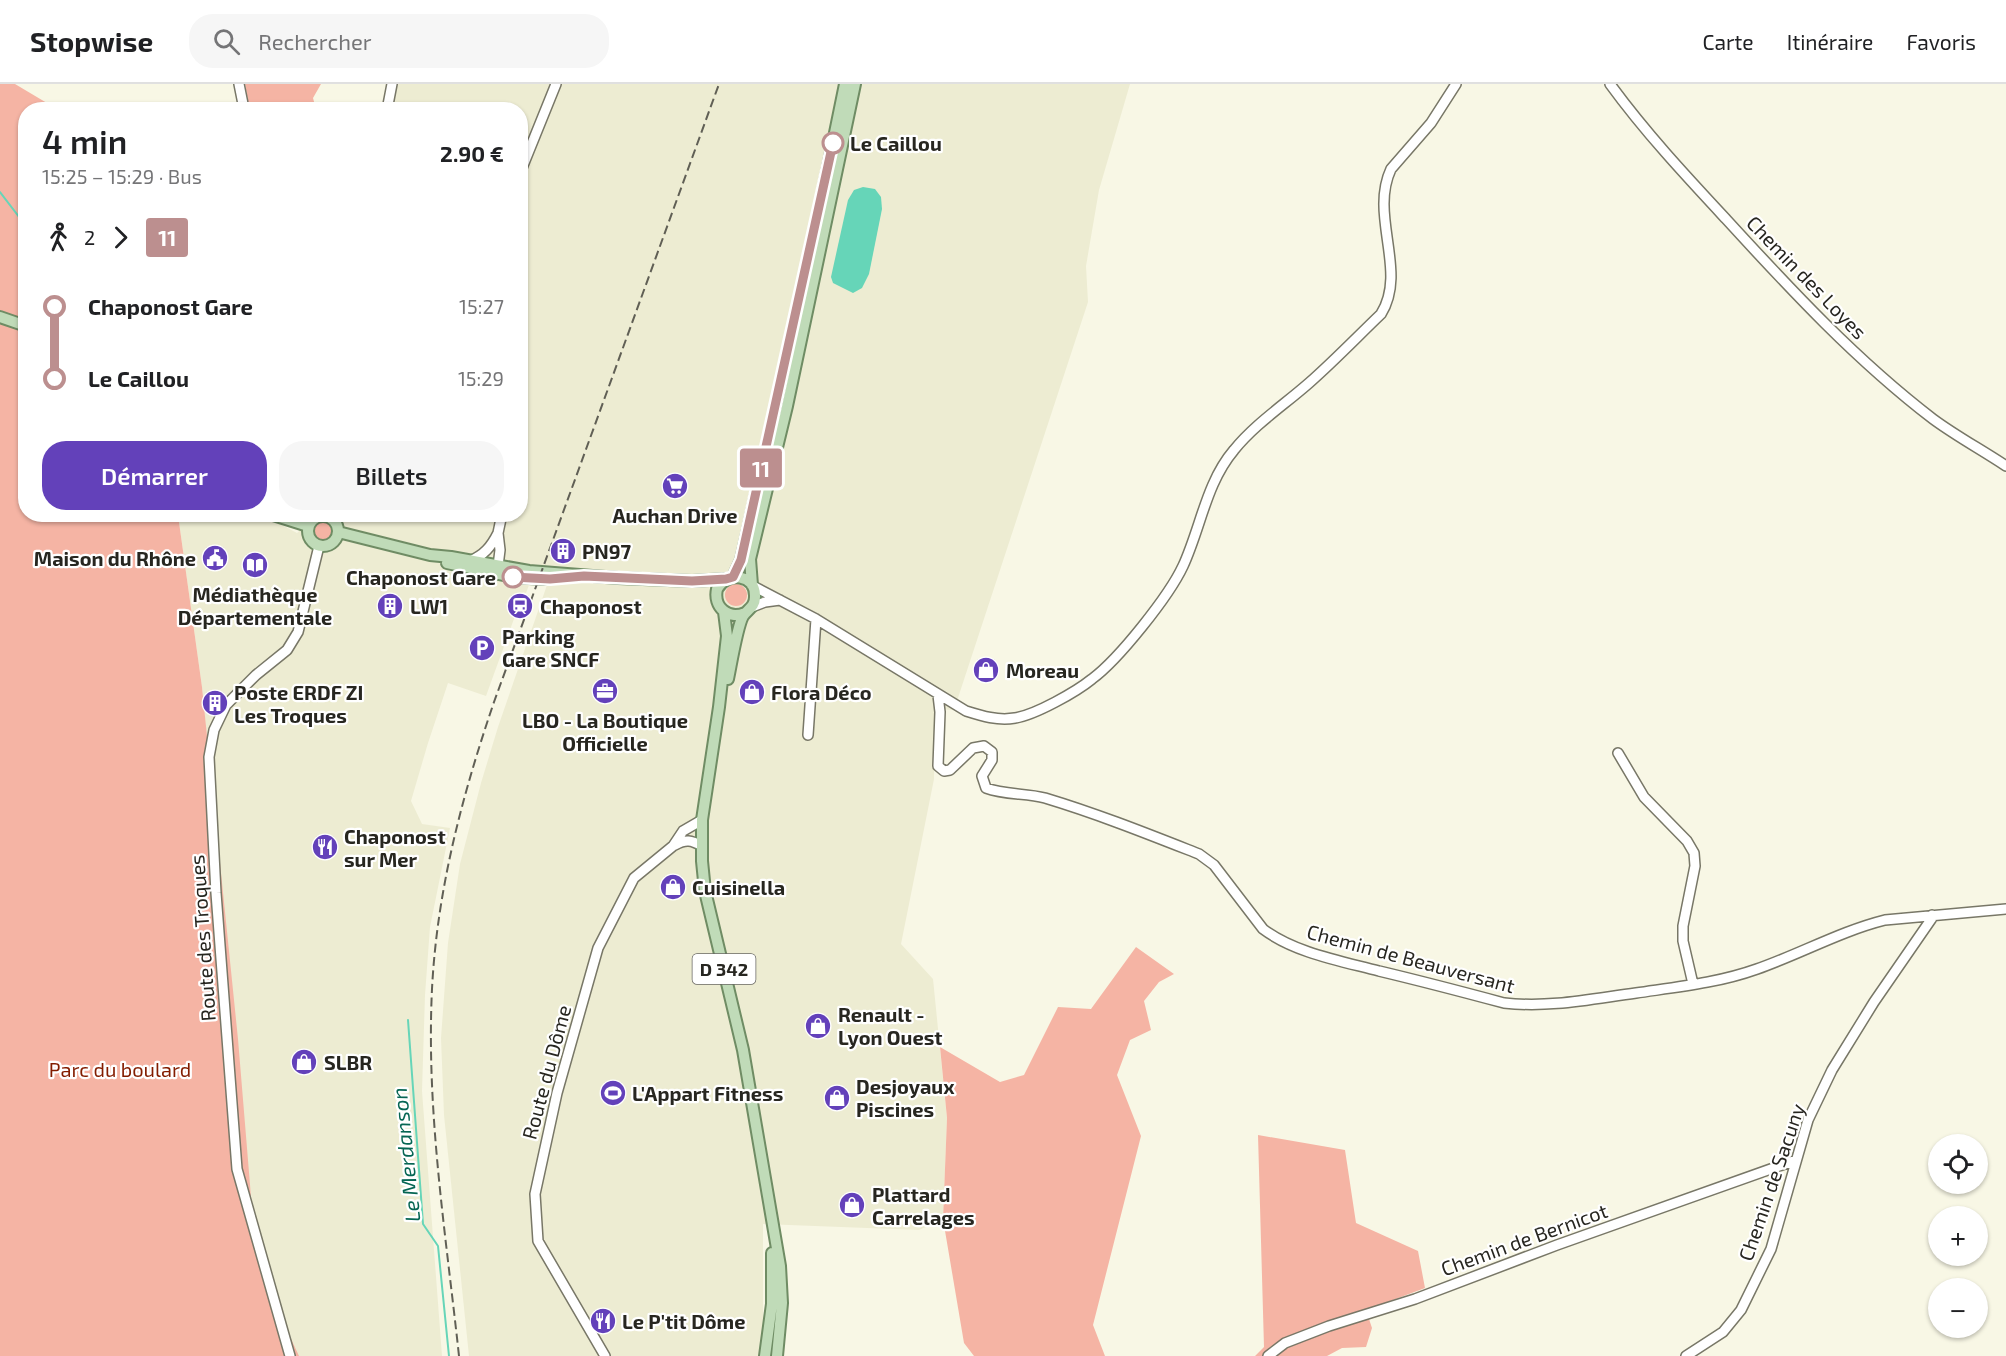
<!DOCTYPE html>
<html lang="fr">
<head>
<meta charset="utf-8">
<style>
  :root { --surface:#fff; --page:#f6f6f6; --text:#202124; --muted:#757577; --line:#e0e0e0; --accent:#6341ba }
  body { margin:0; font-family:"Exo 2",sans-serif; background:var(--page); color:var(--text); height:100vh; display:flex; flex-direction:column; font-size:22px; white-space:nowrap }
  * { box-sizing:border-box; margin:0 }
  p { font-size:20px; color:var(--muted) }
  .icon { flex:none; width:33px; height:33px; fill:none; stroke:currentColor; stroke-width:2; stroke-linecap:round; stroke-linejoin:round }
  .map { position:relative; flex:1; overflow:hidden }
  .panel { position:absolute; left:18px; top:18px; width:510px; height:420px; display:flex; flex-direction:column; background:var(--surface); border-radius:24px; box-shadow:0 2px 4px #0004 }
  .panel>* { flex:none }
  .badge { padding:0 12px; border-radius:4px; font-size:21px; line-height:39px }
  .controls { position:absolute; left:1928px; top:1050px; display:grid; gap:12px }
  .controls a { display:grid; place-items:center; width:60px; height:60px; border-radius:50%; background:var(--surface); box-shadow:0 2px 4px #0004; font-size:30px }
  .map>.badge { position:absolute; translate:-50% -50%; box-shadow:0 0 0 3px #fff }
  .legs { display:flex; align-items:center; gap:9px; height:66px; padding:0 24px; font-size:20px }
  .legs p { margin-inline-start:auto }
  .summary { display:flex; align-items:center; justify-content:space-between; height:102px; padding:0 24px }
  h1 { font-size:33px; font-weight:600; line-height:45px }
  .primary-button { display:flex; gap:12px; margin-top:auto; padding:12px 24px }
  .primary-button a { flex:1; height:69px; border-radius:24px; background:var(--accent); color:#fff; font-size:24px; font-weight:600; line-height:69px; text-align:center }
  .primary-button a+a { background:var(--page); color:var(--text) }
  ul { padding:0 24px; list-style:none }
  li { display:flex; align-items:center; gap:21px; height:72px; font-size:22px }
  li i { display:grid; place-items:center; width:9px; height:100%; margin:0 8px; background:currentColor }
  li i::after { content:''; width:15px; height:15px; margin:-8px; border:4px solid; border-radius:50%; background:var(--surface) }
  li p { margin-inline-start:auto }
  li:first-child i { background:linear-gradient(#0000 50%,currentColor 0) }
  li:last-child i { background:linear-gradient(currentColor 50%,#0000 0) }
  header { display:flex; align-items:center; gap:36px; box-sizing:border-box; height:84px; padding:0 30px; background:var(--surface); border-bottom:2px solid var(--line) }
  header strong { font-size:28px }
  nav { display:flex; gap:33px; margin-inline-start:auto; font-size:21px }
  .search { width:420px; height:54px; background:var(--page); display:flex; align-items:center; gap:15px; box-sizing:border-box; padding:0 21px; border-radius:24px; color:var(--muted); font-size:22px }
  .map>svg:first-child { display:block }
  .built { fill:#edecd2 }
  .green { fill:#f5b4a4 }
  .water { fill:#66d5b8 }
  .lines { fill:none; stroke-linecap:round; stroke-linejoin:round }
  .stream { stroke:#66d5b8; stroke-width:2 }
  .minor-casing { stroke:#787767; stroke-width:12 }
  .major-casing { stroke:#6f8c64; stroke-width:14 }
  .minor { stroke:#fff; stroke-width:9 }
  .major { stroke:#c0dbb8; stroke-width:10 }
  .rail { stroke:#605f55; stroke-width:2; stroke-dasharray:9 4.5; stroke-linecap:butt }
  .line-1-casing { stroke:#fff; stroke-width:14 }
  .line-1 { stroke:#bc8f8f; stroke-width:9 }
  .stop-1-dot { fill:#fff; stroke:#bc8f8f; stroke-width:3 }
  .labels { text-anchor:middle; dominant-baseline:central; stroke-width:4.5; stroke-linejoin:round; paint-order:stroke }
  .shield { fill:#fff; stroke:#686763; stroke-width:1.5 }
  .shield-label { font-size:18px; font-weight:bold; fill:#272620 }
  .stop-label { font-size:20px; font-weight:bold; fill:#272620; stroke:#fff; text-anchor:start }
  .street-label { font-size:20px; fill:#272620; stroke:#fff }
  .poi-label { font-size:20px; font-weight:bold; fill:#272620; stroke:#fff; text-anchor:start }
  .park-label { font-size:20px; fill:#831d00; stroke:#fff }
  .water-label { font-size:21px; font-style:italic; fill:#066653; stroke:#fff }
</style>
</head>
<body>
<header>
<strong>Stopwise</strong>
<div class="search"><svg class="icon" aria-label="search" viewBox="0 0 24 24"><circle cx="10" cy="10" r="6"/><path d="M15 15l6 6"/></svg>Rechercher</div>
<nav><a>Carte</a><a>Itinéraire</a><a>Favoris</a></nav>
</header>
<div class="map">
<svg width="2006" height="1272" viewBox="0 0 2006 1272">
  <rect width="100%" height="100%" fill="#f8f7e5"/>
  <!-- built -->
  <path class="built" d="M398 0H1130L1099 106 1086 182 1088 218 954 626 935 625 934 695 901 860 933 895 947 1034 943 1135 919 1146 763 1140V1249L758 1272H469L444 1031 441 954 448 859 460 780 481 699 498 643 547 501 531 500 529 501 526 509 523 508 520 515 517 514 512 529 515 532 486 612 448 599 428 659 411 717 422 740 450 744 430 843 425 911 422 1007 442 1272H285L260 1164 250 1104 202 603 178 431H240L280 440 297 449 318 431 520 430V26L393 25Z"/>
  <!-- green -->
  <path class="green" d="M0 0H15L57 25 26 26V430L178 431 202 603 238 955 254 1149 265 1199 299 1272H0Z
    M245 0H321L313 14 316 25 253 26 248 17Z
    M314 447a9 9 0 1 1 18 0a9 9 0 1 1-18 0Z
    M725 511a11 11 0 1 1 22 0a11 11 0 1 1-22 0Z
    M1136 863 1174 890 1159 898 1144 917 1151 946 1130 956 1117 991 1141 1052 1093 1241 1105 1272H974L964 1259 943 1135 947 1034 940 963 1000 998 1024 991 1058 923 1091 925Z
    M1258 1051 1345 1066 1356 1139 1418 1167 1425 1204 1366 1226 1372 1244 1366 1263 1342 1264 1327 1272H1255L1264 1263Z"/>
  <!-- water -->
  <path class="water" d="M863 103 875 105 881 113 882 125 869 190 862 204 853 209 833 199 831 193 848 116 854 106Z"/>
  <g class="lines">
    <!-- stream -->
    <path class="stream" d="M0 108 26 142
      M408 936 423 1140 438 1162 449 1272"/>
    <!-- minor casing -->
    <g class="minor-casing">
      <path id="minor" d="M239 0 243 20 246 26
        M1610 0C1645 48 1686 92 1726 135 1791 206 1856 276 1933 335 1956 352 1982 366 2006 382
        M387 26 392 0
        M520 89 556 0
        M325 432V430
        M470 477C484 471 491 463 498 449
        M498 482 500 466 498 449 502 430
        M753 502 816 535 966 627C982 632 998 637 1015 634 1035 631 1076 608 1092 595 1119 575 1169 512 1183 482 1201 443 1206 399 1234 366 1255 340 1284 321 1309 299 1334 277 1357 253 1381 230 1408 187 1369 132 1391 85L1431 39 1456 0
        M752 523 765 518 780 516
        M938 611 940 628 938 682 944 687 950 686 973 664 984 662 992 668V676L982 692 986 704C1005 711 1026 709 1045 714 1098 730 1148 750 1199 770L1214 781 1263 845C1295 869 1341 877 1379 887 1421 897 1463 908 1504 919 1550 924 1591 915 1636 909 1677 903 1718 899 1757 885 1800 870 1841 847 1885 836L2006 825
        M808 651 816 535
        M1618 669 1644 713 1687 757 1694 769 1695 782 1683 842V857L1693 900
        M675 761C686 755 691 756 702 762
        M290 1272 237 1085 216 809 209 673 214 646 226 621 256 591 287 566 298 548 319 462
        M605 1272 538 1157 535 1110 557 1009 598 864 634 794 673 762 683 747 702 736
        M1268 1272 1285 1259 1329 1242 1415 1215 1557 1161 1796 1076
        M1686 1272 1723 1248 1741 1226 1771 1165 1808 1036 1832 986 1874 918 1932 834V831"/>
    </g>
    <!-- major casing -->
    <g class="major-casing">
      <path id="major" d="M0 233 26 242
        M270 430 308 442
        M308 447a15 15 0 1 1 30 0a15 15 0 1 1-30 0Z
        M338 448 430 471 451 473 529 487 618 494 692 497 726 495
        M447 479 513 493 544 495
        M733 493 741 476 805 195 845 0
        M752 501 750 475 787 322 855 0
        M724 528 727 552 719 623 702 736V777L705 807 743 966 780 1182 782 1219 777 1272
        M728 595C731 581 737 543 743 532 748 525 755 523 755 513 756 490 727 487 717 505 713 523 728 536 745 529
        M765 1272 772 1220V1169"/>
    </g>
    <!-- minor -->
    <use href="#minor" class="minor"/>
    <!-- major -->
    <use href="#major" class="major"/>
    <!-- rail -->
    <path class="rail" d="M459 1272C446 1151 426 1028 432 905 437 806 462 712 494 618L719 0"/>
  </g>
  <g class="lines">
    <!-- line-1 casing -->
    <g class="line-1-casing">
      <path id="line-1" d="M513 493 550 495 584 492 692 497 726 495 733 493 741 476 833 59"/>
    </g>
    <!-- line-1 -->
    <use href="#line-1" class="line-1"/>
  </g>
  <!-- icons -->
  <defs>
    <g id="supermarket-disc" transform="scale(1.35)"><circle r="9.5" fill="#6341ba" stroke="#fff"/><path d="M-6-5.5h2.5l.6 2H6L4.5 2H-2.5L-4.4-4H-6ZM-1.5 3.2a1.3 1.3 0 1 0 .1 0ZM3 3.2a1.3 1.3 0 1 0 .1 0Z" fill="#fff"/></g>
    <g id="building-disc" transform="scale(1.35)"><circle r="9.5" fill="#6341ba" stroke="#fff"/><path d="M-4-6H4V6H1V3H-1V6H-4ZM-2.5-4.3h1.7v1.8h-1.7ZM.8-4.3h1.7v1.8H.8ZM-2.5-1h1.7V.8h-1.7ZM.8-1h1.7V.8H.8Z" fill="#fff"/></g>
    <g id="civic-disc" transform="scale(1.35)"><circle r="9.5" fill="#6341ba" stroke="#fff"/><path d="M-.6-6.5H3V-4.5H.6V-3L4-1V1h2V6H-6V1h2V-1L-.6-3ZM-1.2 2.5V6h2.4V2.5Z" fill="#fff"/></g>
    <g id="library-disc" transform="scale(1.35)"><circle r="9.5" fill="#6341ba" stroke="#fff"/><path d="M-6-4Q-3-5.5-.7-3.5V5Q-3 3-6 4ZM6-4Q3-5.5 .7-3.5V5Q3 3 6 4Z" fill="#fff"/></g>
    <g id="station-disc" transform="scale(1.35)"><circle r="9.5" fill="#6341ba" stroke="#fff"/><path d="M-3-6H3Q5-6 5-4V2Q5 4 3 4L4.5 6H3L1.5 4h-3L-3 6H-4.5L-3 4Q-5 4-5 2V-4Q-5-6-3-6ZM-3.5-4v3h7v-3ZM-3.5 1v1.5H-2V1ZM2 1v1.5H3.5V1Z" fill="#fff"/></g>
    <g id="parking-disc" transform="scale(1.35)"><circle r="9.5" fill="#6341ba" stroke="#fff"/><path d="M-3.5-5.5H1a3.5 3.5 0 0 1 0 7H-1V5.5H-3.5ZM-1-3.4V-.6H.8a1.4 1.4 0 0 0 0-2.8Z" fill="#fff"/></g>
    <g id="shop-disc" transform="scale(1.35)"><circle r="9.5" fill="#6341ba" stroke="#fff"/><path d="M-5-2.5h2.3a2.7 3.5 0 0 1 5.4 0H5L5.5 6h-11ZM-1.5-2.5h3a1.5 2.3 0 0 0-3 0Z" fill="#fff"/></g>
    <g id="office-disc" transform="scale(1.35)"><circle r="9.5" fill="#6341ba" stroke="#fff"/><path d="M-6-3h4V-5.5h4V-3h4V5H-6ZM-1-4.5V-3h2v-1.5ZM-6 0V1H6V0Z" fill="#fff"/></g>
    <g id="restaurant-disc" transform="scale(1.35)"><circle r="9.5" fill="#6341ba" stroke="#fff"/><path d="M-5-6h1v4h1v-4h1v4h1v-4h1v5L-1.5 .5V6h-2V.5L-5-1ZM5-6V6H3V1.5H1.5Q1.5-4 5-6Z" fill="#fff"/></g>
    <g id="stadium-disc" transform="scale(1.35)"><circle r="9.5" fill="#6341ba" stroke="#fff"/><path d="M0-5a6.5 5 0 1 0 0 10a6.5 5 0 1 0 0-10ZM-3.5-1.8h7v3.6h-7Z" fill="#fff"/></g>
  </defs>
  <g fill-rule="evenodd">
    <use href="#supermarket-disc" x="675" y="402"/>
    <use href="#building-disc" x="563" y="467"/>
    <use href="#civic-disc" x="215" y="474"/>
    <use href="#library-disc" x="255" y="481"/>
    <use href="#building-disc" x="390" y="522"/>
    <use href="#station-disc" x="520" y="522"/>
    <use href="#parking-disc" x="482" y="564"/>
    <use href="#shop-disc" x="986" y="586"/>
    <use href="#office-disc" x="605" y="607"/>
    <use href="#shop-disc" x="752" y="608"/>
    <use href="#building-disc" x="215" y="619"/>
    <use href="#restaurant-disc" x="325" y="763"/>
    <use href="#shop-disc" x="673" y="803"/>
    <use href="#shop-disc" x="818" y="942"/>
    <use href="#shop-disc" x="304" y="978"/>
    <use href="#stadium-disc" x="613" y="1009"/>
    <use href="#shop-disc" x="837" y="1014"/>
    <use href="#shop-disc" x="852" y="1121"/>
    <use href="#restaurant-disc" x="603" y="1237"/>
  </g>
  <!-- markers -->
  <g class="stop-1-dot">
    <circle cx="833" cy="59" r="10"/>
    <circle cx="513" cy="493" r="10"/>
  </g>
  <g class="labels">
    <!-- shield labels -->
    <rect class="shield" x="692.5" y="870" width="63" height="30" rx="4.5"/>
    <g class="shield-label">
      <text x="724" y="885">D 342</text>
    </g>
    <!-- stop labels -->
    <g class="stop-label">
      <text x="850" y="59">Le Caillou</text>
      <text x="496" y="493" text-anchor="end">Chaponost Gare</text>
    </g>
    <!-- street labels -->
    <g class="street-label">
      <text transform="translate(1807 193) rotate(46)">Chemin des Loyes</text>
      <text transform="translate(202 854) rotate(-94)">Route des Troques</text>
      <text transform="translate(1411 874) rotate(15)">Chemin de Beauversant</text>
      <text transform="translate(546 988) rotate(-75)">Route du Dôme</text>
      <text transform="translate(1771 1098) rotate(-71)">Chemin de Sacuny</text>
      <text transform="translate(1524 1155) rotate(-20)">Chemin de Bernicot</text>
    </g>
    <!-- poi labels -->
    <g class="poi-label">
      <text x="675" y="431" text-anchor="middle">Auchan Drive</text>
      <text x="582" y="467">PN97</text>
      <text x="196" y="474" text-anchor="end">Maison du Rhône</text>
      <text x="255" y="510" text-anchor="middle">Médiathèque<tspan x="255" dy="23">Départementale</tspan></text>
      <text x="410" y="522">LW1</text>
      <text x="540" y="522">Chaponost</text>
      <text x="502" y="552">Parking<tspan x="502" dy="23">Gare SNCF</tspan></text>
      <text x="1006" y="586">Moreau</text>
      <text x="234" y="608">Poste ERDF ZI<tspan x="234" dy="23">Les Troques</tspan></text>
      <text x="771" y="608">Flora Déco</text>
      <text x="605" y="636" text-anchor="middle">LBO - La Boutique<tspan x="605" dy="23">Officielle</tspan></text>
      <text x="344" y="752">Chaponost<tspan x="344" dy="23">sur Mer</tspan></text>
      <text x="692" y="803">Cuisinella</text>
      <text x="838" y="930">Renault -<tspan x="838" dy="23">Lyon Ouest</tspan></text>
      <text x="324" y="978">SLBR</text>
      <text x="856" y="1002">Desjoyaux<tspan x="856" dy="23">Piscines</tspan></text>
      <text x="632" y="1009">L'Appart Fitness</text>
      <text x="872" y="1110">Plattard<tspan x="872" dy="23">Carrelages</tspan></text>
      <text x="622" y="1237">Le P'tit Dôme</text>
    </g>
    <!-- park labels -->
    <g class="park-label">
      <text x="120" y="985">Parc du boulard</text>
    </g>
    <!-- water labels -->
    <g class="water-label">
      <text transform="translate(405 1071) rotate(-96)">Le Merdanson</text>
    </g>
  </g>
</svg>
<div class="controls">
<a><svg class="icon" aria-label="locate" viewBox="0 0 24 24"><circle cx="12" cy="12" r="6"/><path d="M12 2v4M12 18v4M2 12h4M18 12h4"/></svg></a>
<a>+</a>
<a>−</a>
</div>
<b class="badge" style="left:761px;top:384px;background:#bc8f8f;color:#fff">11</b>
<section class="panel">
<div class="summary"><div><h1>4 min</h1><p>15:25 – 15:29 · Bus</p></div><b>2.90 €</b></div>
<div class="legs"><svg class="icon" aria-label="walk" viewBox="0 0 24 24"><circle cx="13" cy="4" r="2"/><path d="M13 8l-2 6 4 7M11 14l-3 7M7 12l3-4h3l4 4"/></svg>2<svg class="icon" aria-label="forward" viewBox="0 0 24 24"><path d="M9 5l7 7-7 7"/></svg><b class="badge" style="background:#bc8f8f;color:#fff">11</b></div>
<ul>
<li><i style="color:#bc8f8f"></i><b>Chaponost Gare</b><p>15:27</p></li>
<li><i style="color:#bc8f8f"></i><b>Le Caillou</b><p>15:29</p></li>
</ul>
<div class="primary-button"><a>Démarrer</a><a>Billets</a></div>
</section>
</div>
</body>
</html>
